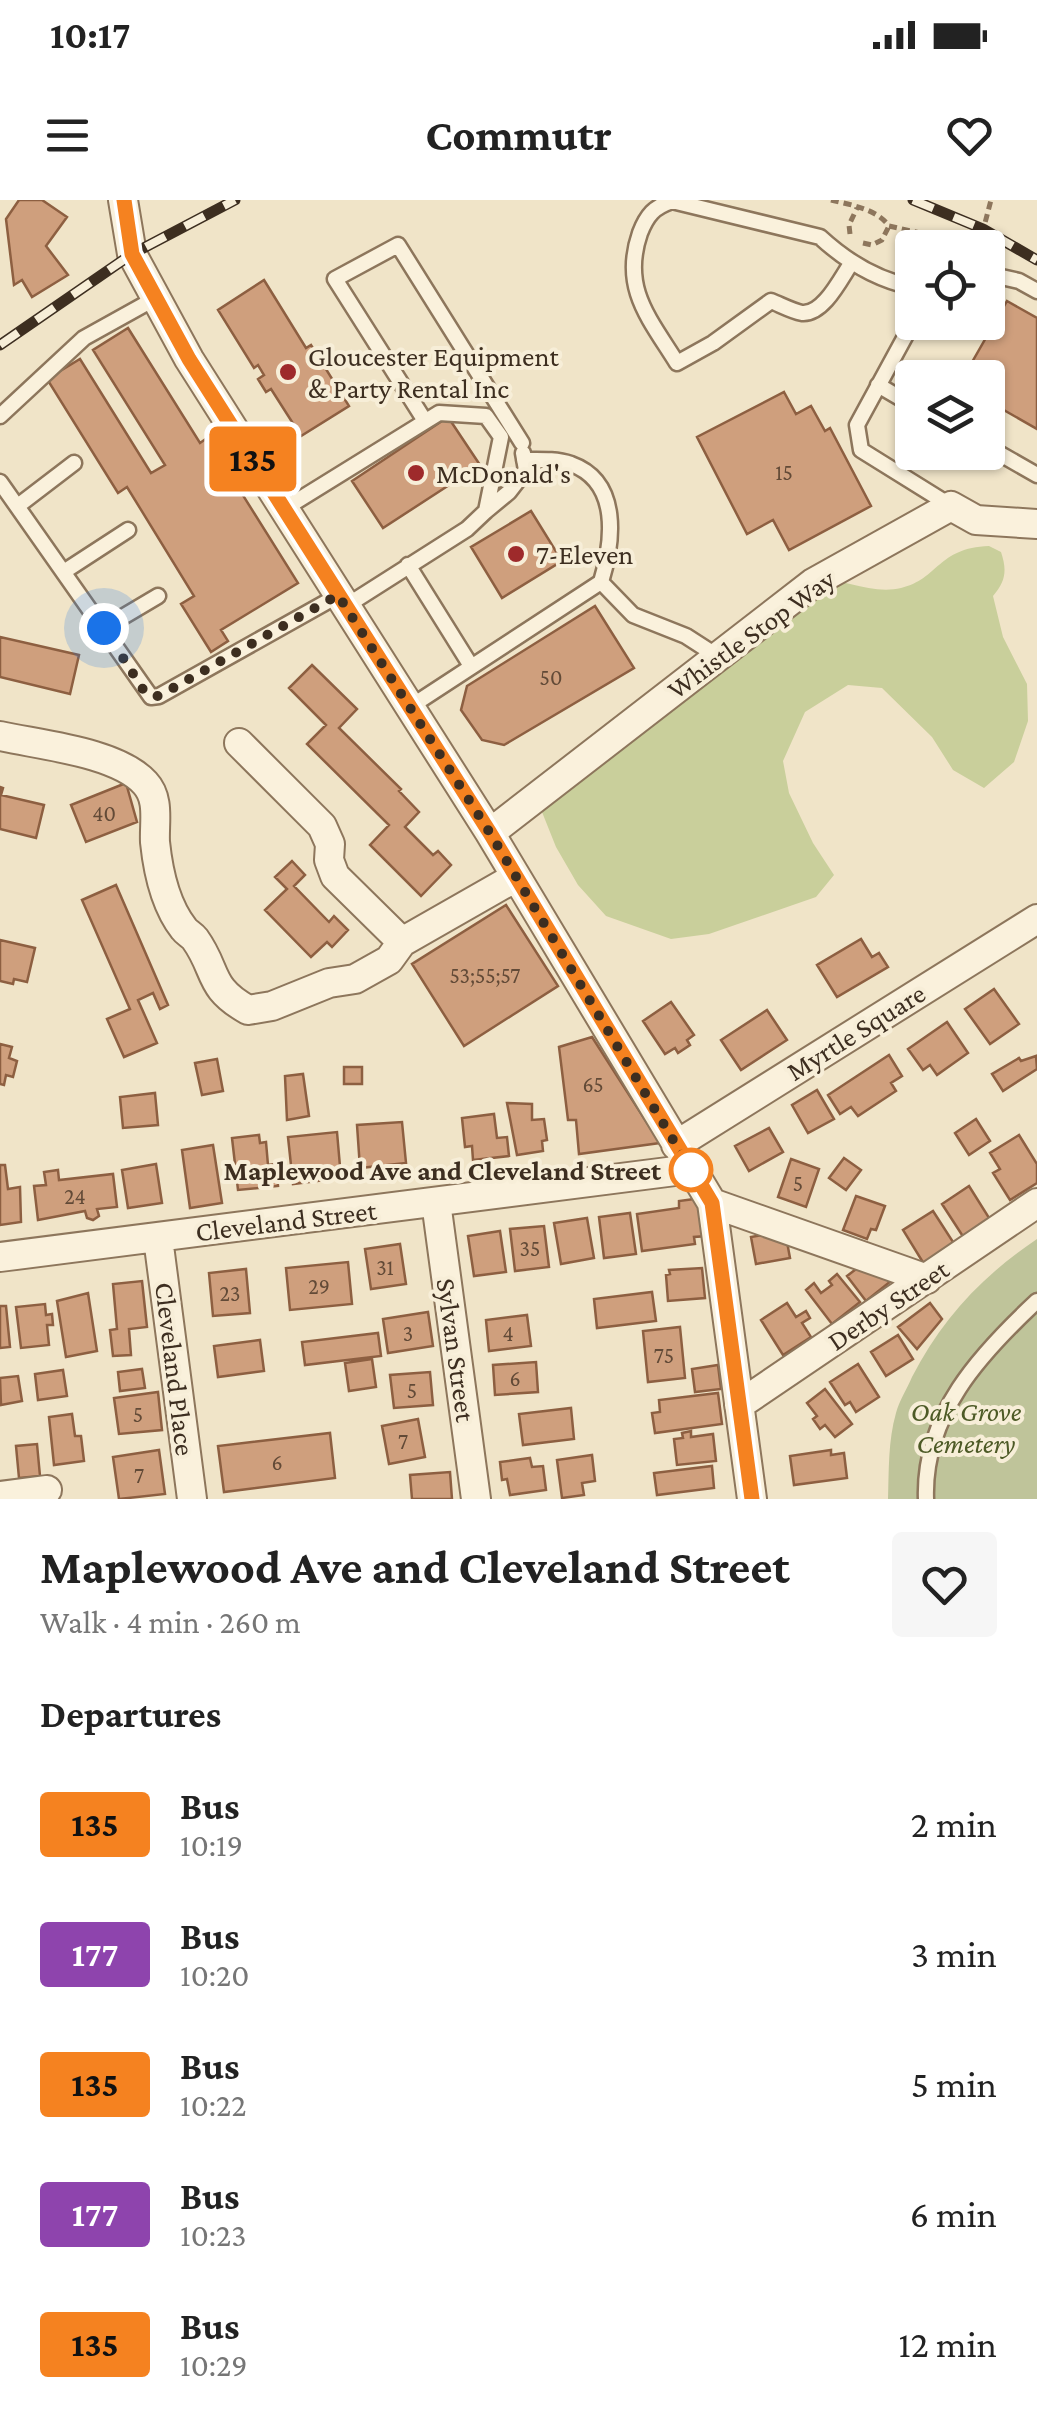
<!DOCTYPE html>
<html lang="en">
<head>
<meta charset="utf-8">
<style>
  :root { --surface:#fff; --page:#f6f6f6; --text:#222; --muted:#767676 }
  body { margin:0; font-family:"Crimson Pro",serif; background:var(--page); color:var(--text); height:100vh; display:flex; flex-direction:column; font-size:38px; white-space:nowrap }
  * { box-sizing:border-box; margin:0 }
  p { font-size:32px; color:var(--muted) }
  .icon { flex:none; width:55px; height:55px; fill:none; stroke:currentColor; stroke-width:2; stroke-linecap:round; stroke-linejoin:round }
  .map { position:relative; height:1299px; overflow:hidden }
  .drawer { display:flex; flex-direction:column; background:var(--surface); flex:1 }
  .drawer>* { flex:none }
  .badge { padding:0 20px; border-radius:8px; font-size:35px; line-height:65px }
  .controls { position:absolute; left:895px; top:30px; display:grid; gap:20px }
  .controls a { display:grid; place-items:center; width:110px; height:110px; border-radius:10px; background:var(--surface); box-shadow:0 2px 8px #0004; font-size:50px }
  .you { position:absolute; width:50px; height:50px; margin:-25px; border:8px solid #fff; border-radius:50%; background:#1a73e8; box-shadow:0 0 0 15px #1a73e833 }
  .map>.badge { position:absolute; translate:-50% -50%; box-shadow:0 0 0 5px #fff }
  h2 { padding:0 40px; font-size:38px; line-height:90px }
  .round { display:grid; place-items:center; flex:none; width:105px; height:105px; border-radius:10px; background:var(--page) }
  .summary { display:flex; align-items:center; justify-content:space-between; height:170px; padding:0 40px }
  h1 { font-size:48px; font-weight:700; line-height:75px }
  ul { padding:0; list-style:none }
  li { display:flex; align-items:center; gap:30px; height:130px; padding:0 40px }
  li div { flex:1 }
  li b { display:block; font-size:38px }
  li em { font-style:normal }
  li .badge { min-width:110px; font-weight:700; text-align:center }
  .status { display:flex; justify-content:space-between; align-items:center; height:70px; padding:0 50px; background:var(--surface); direction:ltr }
  .status svg { height:28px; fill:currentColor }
  header { display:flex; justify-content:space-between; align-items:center; height:130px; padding:0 40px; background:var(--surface); font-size:45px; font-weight:700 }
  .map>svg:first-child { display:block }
  .green { fill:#c9cf9b }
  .cemetery { fill:#bfc49a }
  .building { fill:#cf9f7d; stroke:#8d5f41; stroke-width:2.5 }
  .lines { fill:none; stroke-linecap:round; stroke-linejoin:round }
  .service-casing { stroke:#8d765c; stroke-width:19 }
  .minor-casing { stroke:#8d765c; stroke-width:32 }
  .path { stroke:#8d765c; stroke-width:5; stroke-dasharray:8 5; stroke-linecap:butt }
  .service { stroke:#faf1dc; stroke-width:14 }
  .minor { stroke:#faf1dc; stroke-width:28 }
  .rail-casing { stroke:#3d2e20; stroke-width:11 }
  .rail { stroke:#f7eed8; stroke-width:8; stroke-dasharray:22; stroke-linecap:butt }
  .line-casing { stroke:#fff; stroke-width:22 }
  .line { stroke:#f58220; stroke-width:15 }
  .walk { stroke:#3d2e20; stroke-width:10; stroke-dasharray:0 18 }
  .poi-dot { fill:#9e2a2b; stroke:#f7eed8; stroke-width:4 }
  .stop-dot { fill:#fff; stroke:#f58220; stroke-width:5 }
  .labels { text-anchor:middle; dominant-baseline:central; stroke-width:8; stroke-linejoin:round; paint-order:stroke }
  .number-label { font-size:22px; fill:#624a37 }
  .poi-label { font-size:28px; fill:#3d2e20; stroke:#f7eed8; text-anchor:start }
  .street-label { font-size:28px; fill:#3d2e20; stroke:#f7eed8 }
  .stop-label { font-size:28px; font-weight:bold; fill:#3d2e20; stroke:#f7eed8; text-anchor:end }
  .park-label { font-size:28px; font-style:italic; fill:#4d5a26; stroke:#f7eed8 }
</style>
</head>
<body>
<div class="status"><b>10:17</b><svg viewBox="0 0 49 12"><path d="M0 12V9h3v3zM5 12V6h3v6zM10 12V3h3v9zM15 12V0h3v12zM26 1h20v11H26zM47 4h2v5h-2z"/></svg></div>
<header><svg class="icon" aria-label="menu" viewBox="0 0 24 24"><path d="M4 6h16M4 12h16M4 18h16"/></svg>Commutr<svg class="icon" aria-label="heart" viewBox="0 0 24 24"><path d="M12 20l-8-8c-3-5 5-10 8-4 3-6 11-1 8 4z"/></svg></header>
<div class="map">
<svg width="1037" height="1299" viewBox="0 0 1037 1299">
  <rect width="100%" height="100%" fill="#f0e4c8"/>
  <!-- green -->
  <path class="green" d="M989 346 1001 352C1007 370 1006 381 993 396L1003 437 1027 484 1028 521 1014 562 984 588 953 570 932 537 882 488 848 485 805 512 783 561 789 593 813 643 834 675 816 697 709 734 671 739 606 716 578 685 556 647 542 612 551 581C608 533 663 481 720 435 730 427 742 421 752 414 770 401 780 385 803 380 836 373 868 396 901 388 939 379 937 348 989 346Z"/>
  <!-- cemetery -->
  <path class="cemetery" d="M1037 1039V1299H888C889 1270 888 1241 896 1213 899 1201 907 1189 912 1177 942 1119 982 1076 1037 1039Z"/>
  <!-- building -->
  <path class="building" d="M19 0H42L67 17 46 46 68 75 32 97 22 80 14 85 6 19Z
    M264 80 306 148 311 145 349 206 301 236 271 189 266 192 258 179 264 175 258 165 254 168 218 110Z
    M1007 101 1037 118V229L988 201V178H963Z
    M128 128 200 243 207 238 298 383 221 430 228 441 211 452 181 404 194 396 127 287 118 293 47 179 80 159 151 273 165 265 93 150Z
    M784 192 796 214 811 206 825 231 830 228 871 306 789 350 773 320 747 334 697 237Z
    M448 217 480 265 383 328 352 281Z
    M531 311 562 361 502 398 471 347Z
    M595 406 634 468 504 545 482 540 461 510 467 486Z
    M0 437 79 455 70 494 0 477Z
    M312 465 357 509 339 528 401 589 399 591 419 612 405 627 433 655 438 651 451 665 421 696 370 645 389 625 307 544 326 525 289 488Z
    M126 583 137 622 86 642 71 605Z
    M0 587 3 588 1 595 44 605 36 638 0 629Z
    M292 661 305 675 294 686 329 722 334 716 348 730 332 747 327 742 311 757 265 710 287 689 275 677Z
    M116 685 168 805 160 809 153 793 138 800 157 843 124 857 107 819 130 809 82 700Z
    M506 705 558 786 464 846 412 764Z
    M861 739 872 757 879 753 888 767 837 797 817 765Z
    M0 740 35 748 27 782 14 779 13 784 0 781Z
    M994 789 1019 824 990 844 965 809Z
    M671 802 694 835 687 840 690 845 678 853 675 848 665 854 643 821Z
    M767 810 787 840 741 870 721 840Z
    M947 822 968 853 937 875 930 865 923 870 908 849Z
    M592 837 660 943 579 954 576 920H568L559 847Z
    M0 844 12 847 9 858 17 861 13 877 6 875 4 885 0 884Z
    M889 855 902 876 891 883 896 891 858 916 851 907 840 914 828 895Z
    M1036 856 1037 869 1003 891 992 874 1019 858 1021 861Z
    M217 859 223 891 202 895 195 863Z
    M344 867H362V884H344Z
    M303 874 309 916 287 920 285 876Z
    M817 890 834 919 808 933 792 905Z
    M155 893 158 925 123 928 120 897Z
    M507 903 532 904V920L544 919 547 940 542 941 543 951 517 955Z
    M494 914 497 938 507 937 509 956 473 960 472 946 465 947 462 918Z
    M976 919 990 941 969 955 955 933Z
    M402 922 406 963 360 968 357 925Z
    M769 928 783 952 749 971 735 946Z
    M337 932 341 978 293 984 288 937Z
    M259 935 260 943 266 942 268 965 276 964 278 986 238 990 232 938Z
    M1019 935 1037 964V983L1010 1000 993 973 1000 969 990 953Z
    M213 945 222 1003 190 1008 182 950Z
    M844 958 861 970 846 990 829 978Z
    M791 959 819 969 806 1007 778 997Z
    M156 964 162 1003 128 1008 122 970Z
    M0 965H5L8 989 20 987 21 1022 0 1025Z
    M58 970 59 980 113 974 117 1007 97 1009 99 1016 93 1020 87 1018 85 1011 38 1020 34 986 46 985 44 972Z
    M969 986 991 1021 964 1038 942 1004Z
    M856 996 885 1006 876 1030 871 1029 867 1039 843 1030Z
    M702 998 707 1036 694 1037 695 1044 642 1051 637 1014 679 1008V1001Z
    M933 1011 955 1045 924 1064 903 1030Z
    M630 1013 636 1054 604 1058 599 1017Z
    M587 1018 594 1058 561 1064 554 1023Z
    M544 1026 549 1067 515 1071 510 1029Z
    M500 1031 506 1072 474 1076 468 1036Z
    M785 1031 790 1058 756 1064 751 1037Z
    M400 1044 406 1084 371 1089 365 1049Z
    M875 1061 891 1081 866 1101 847 1076 864 1063Z
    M348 1062 352 1104 290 1110 286 1068Z
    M702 1068 705 1098 668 1101 666 1075 670 1074 669 1070Z
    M246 1069 250 1113 213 1116 209 1073Z
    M837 1074 860 1102 832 1124 806 1090 814 1083 821 1093 832 1085 829 1081Z
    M142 1081 147 1127 129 1129 131 1155 113 1156 110 1130 117 1129 113 1084Z
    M652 1092 656 1121 597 1128 594 1099Z
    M88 1093 97 1151 66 1157 57 1101Z
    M787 1103 796 1117 806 1111 810 1118 802 1123 811 1137 783 1155 761 1120Z
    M930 1103 942 1119 917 1149 898 1127Z
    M45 1104 46 1115 52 1114 53 1125H47L49 1145 21 1148 16 1107Z
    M0 1106H6L10 1147 0 1148Z
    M428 1112 433 1146 388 1153 383 1119Z
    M527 1115 531 1146 489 1151 486 1120Z
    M680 1127 685 1178 648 1182 643 1131Z
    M378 1133 381 1156 305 1165 302 1142Z
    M898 1135 913 1159 886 1176 871 1152Z
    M260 1140 264 1171 218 1177 214 1146Z
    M372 1159 376 1187 349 1191 345 1163Z
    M536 1162 538 1192 495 1195 493 1165Z
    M858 1164 879 1197 856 1212 850 1202 845 1205 830 1182Z
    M718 1165 721 1189 695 1192 692 1169Z
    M142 1169 145 1188 120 1191 118 1172Z
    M63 1170 67 1196 38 1200 35 1174Z
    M430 1172 433 1205 394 1208 390 1175Z
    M18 1176 22 1201 1 1205 0 1178Z
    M825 1189 852 1224 835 1237 825 1225 820 1229 813 1219 817 1216 807 1203Z
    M158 1192 162 1230 119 1234 114 1198Z
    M718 1193 722 1224 655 1233 652 1213 660 1212 659 1200Z
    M571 1208 574 1239 523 1245 519 1214Z
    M72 1214 75 1236H81L84 1261 54 1265 49 1217Z
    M418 1219 425 1257 389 1264 382 1226Z
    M691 1231V1237L713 1234 716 1261 677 1265 674 1239 683 1238 682 1233Z
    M330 1233 335 1278 224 1292 218 1246Z
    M37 1244 40 1276 19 1278 16 1246Z
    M159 1250 165 1294 119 1299 113 1257Z
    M831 1250V1255L844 1253 847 1278 794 1285 790 1256Z
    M592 1255 595 1281 582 1283 584 1295 562 1298 557 1260Z
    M530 1258 532 1267 543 1266 546 1290 510 1295 507 1279 502 1280 500 1262Z
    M712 1266 714 1288 657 1295 654 1273Z
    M450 1272 452 1299H412L410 1275Z"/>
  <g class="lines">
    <!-- service casing -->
    <g class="service-casing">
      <path id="service" d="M852 62C842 76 824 115 802 113 792 111 781 105 771 101L713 143 677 163C649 118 621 88 640 33 647 15 654 7 672 1L820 37C846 61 878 80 912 87
        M988 74 1019 81 1037 91
        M913 122 857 225 861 250 951 306
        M878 185 912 205
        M0 216 84 138 156 98
        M425 221 335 79 398 45 522 243
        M988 247 1037 275
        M524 260C540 260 556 259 571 264 621 282 613 342 601 382
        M0 282 151 497 159 496 339 395
        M19 305 74 263
        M284 309 439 213 486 216 501 237 486 311 467 329 346 406
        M486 311 509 292 526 270 523 253
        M408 365 471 466
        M65 371 128 330
        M104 428 158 396
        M410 507 601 382 633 415 686 436 717 456
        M926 1299C923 1215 980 1154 1037 1101"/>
    </g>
    <!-- minor casing -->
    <g class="minor-casing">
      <path id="minor" d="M123 0 132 54 189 159 490 633 712 1003 752 1299
        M0 536C40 545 117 552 145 583 160 599 154 622 155 642 158 671 165 705 184 729 187 733 192 735 195 739 218 771 207 787 248 810L272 806 329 783 355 779 389 760 402 742 516 677
        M239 543 322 626 330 644 329 660 335 676 402 742
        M490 633 813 383 951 306 976 320 1037 324
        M676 945 1037 719
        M436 1002 476 1299
        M712 1003 927 1079
        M158 1038 192 1299
        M0 1057 691 969
        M739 1205 1037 1003
        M0 1296 47 1290"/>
    </g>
    <!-- path -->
    <path class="path" d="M831 0C851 5 877 9 889 26L979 46 991 0
      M850 34 849 25 857 8
      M863 43 872 45 882 40 889 26"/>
    <!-- service -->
    <use href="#service" class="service"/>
    <!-- minor -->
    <use href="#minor" class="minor"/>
    <!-- rail casing -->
    <g class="rail-casing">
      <path id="rail" d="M913 0 983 29 1037 60
        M0 145 132 54 235 0"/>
    </g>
    <!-- rail -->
    <use href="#rail" class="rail"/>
  </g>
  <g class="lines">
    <!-- line casing -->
    <g class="line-casing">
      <path id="line" d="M124 0 132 54 189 159 490 633 712 1003 752 1299"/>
    </g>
    <!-- line -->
    <use href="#line" class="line"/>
    <!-- walk -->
    <path class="walk" d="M104 428 144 491 150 496H159L338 395 490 633 691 970"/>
  </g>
  <!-- markers -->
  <g class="poi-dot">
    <circle cx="288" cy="172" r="10"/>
    <circle cx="416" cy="273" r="10"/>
    <circle cx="516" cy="354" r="10"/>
  </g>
  <circle class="stop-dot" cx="691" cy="970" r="20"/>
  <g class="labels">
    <!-- number labels -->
    <g class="number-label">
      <text x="784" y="272">15</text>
      <text x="551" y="477">50</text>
      <text x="104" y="613">40</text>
      <text x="485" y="775">53;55;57</text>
      <text x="593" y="884">65</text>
      <text x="798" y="983">5</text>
      <text x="75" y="996">24</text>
      <text x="530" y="1048">35</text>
      <text x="385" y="1067">31</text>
      <text x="319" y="1086">29</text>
      <text x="230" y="1093">23</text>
      <text x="408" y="1133">3</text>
      <text x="508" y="1133">4</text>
      <text x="664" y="1155">75</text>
      <text x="515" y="1178">6</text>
      <text x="412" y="1190">5</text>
      <text x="138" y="1214">5</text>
      <text x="403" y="1241">7</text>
      <text x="277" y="1262">6</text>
      <text x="139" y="1275">7</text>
    </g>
    <!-- poi labels -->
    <g class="poi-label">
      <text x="308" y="156">Gloucester Equipment<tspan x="308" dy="32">&amp; Party Rental Inc</tspan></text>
      <text x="436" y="273">McDonald's</text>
      <text x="536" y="354">7-Eleven</text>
    </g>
    <!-- street labels -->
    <g class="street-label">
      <text transform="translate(751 434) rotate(-36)">Whistle Stop Way</text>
      <text transform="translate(856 832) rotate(-32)">Myrtle Square</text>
      <text transform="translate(286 1021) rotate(-7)">Cleveland Street</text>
      <text transform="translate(888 1105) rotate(-34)">Derby Street</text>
      <text transform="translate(456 1150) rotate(82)">Sylvan Street</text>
      <text transform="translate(175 1169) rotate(83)">Cleveland Place</text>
    </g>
    <!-- stop labels -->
    <g class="stop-label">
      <text x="661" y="970">Maplewood Ave and Cleveland Street</text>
    </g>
    <!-- park labels -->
    <g class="park-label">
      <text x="966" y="1211">Oak Grove<tspan x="966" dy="32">Cemetery</tspan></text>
    </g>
  </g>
</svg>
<div class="controls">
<a><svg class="icon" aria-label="locate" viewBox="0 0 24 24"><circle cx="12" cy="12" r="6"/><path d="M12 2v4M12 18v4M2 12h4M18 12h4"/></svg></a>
<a><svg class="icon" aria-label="layers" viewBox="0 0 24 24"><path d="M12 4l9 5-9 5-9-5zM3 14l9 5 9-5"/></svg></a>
</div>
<div class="you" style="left:104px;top:428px"></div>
<b class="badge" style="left:253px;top:259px;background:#f58220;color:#111">135</b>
</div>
<section class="drawer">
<div class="summary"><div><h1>Maplewood Ave and Cleveland Street</h1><p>Walk · 4 min · 260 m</p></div><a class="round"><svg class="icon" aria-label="heart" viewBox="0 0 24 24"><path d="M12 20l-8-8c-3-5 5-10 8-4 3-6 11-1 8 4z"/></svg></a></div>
<h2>Departures</h2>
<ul>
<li><span class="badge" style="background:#f58220;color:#111">135</span><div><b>Bus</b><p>10:19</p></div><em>2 min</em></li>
<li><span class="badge" style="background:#8e44ad;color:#fff">177</span><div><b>Bus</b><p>10:20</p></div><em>3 min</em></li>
<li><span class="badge" style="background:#f58220;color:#111">135</span><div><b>Bus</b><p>10:22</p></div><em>5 min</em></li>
<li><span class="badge" style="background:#8e44ad;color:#fff">177</span><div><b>Bus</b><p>10:23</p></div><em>6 min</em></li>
<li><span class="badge" style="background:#f58220;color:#111">135</span><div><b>Bus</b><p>10:29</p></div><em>12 min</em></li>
</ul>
</section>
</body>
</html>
